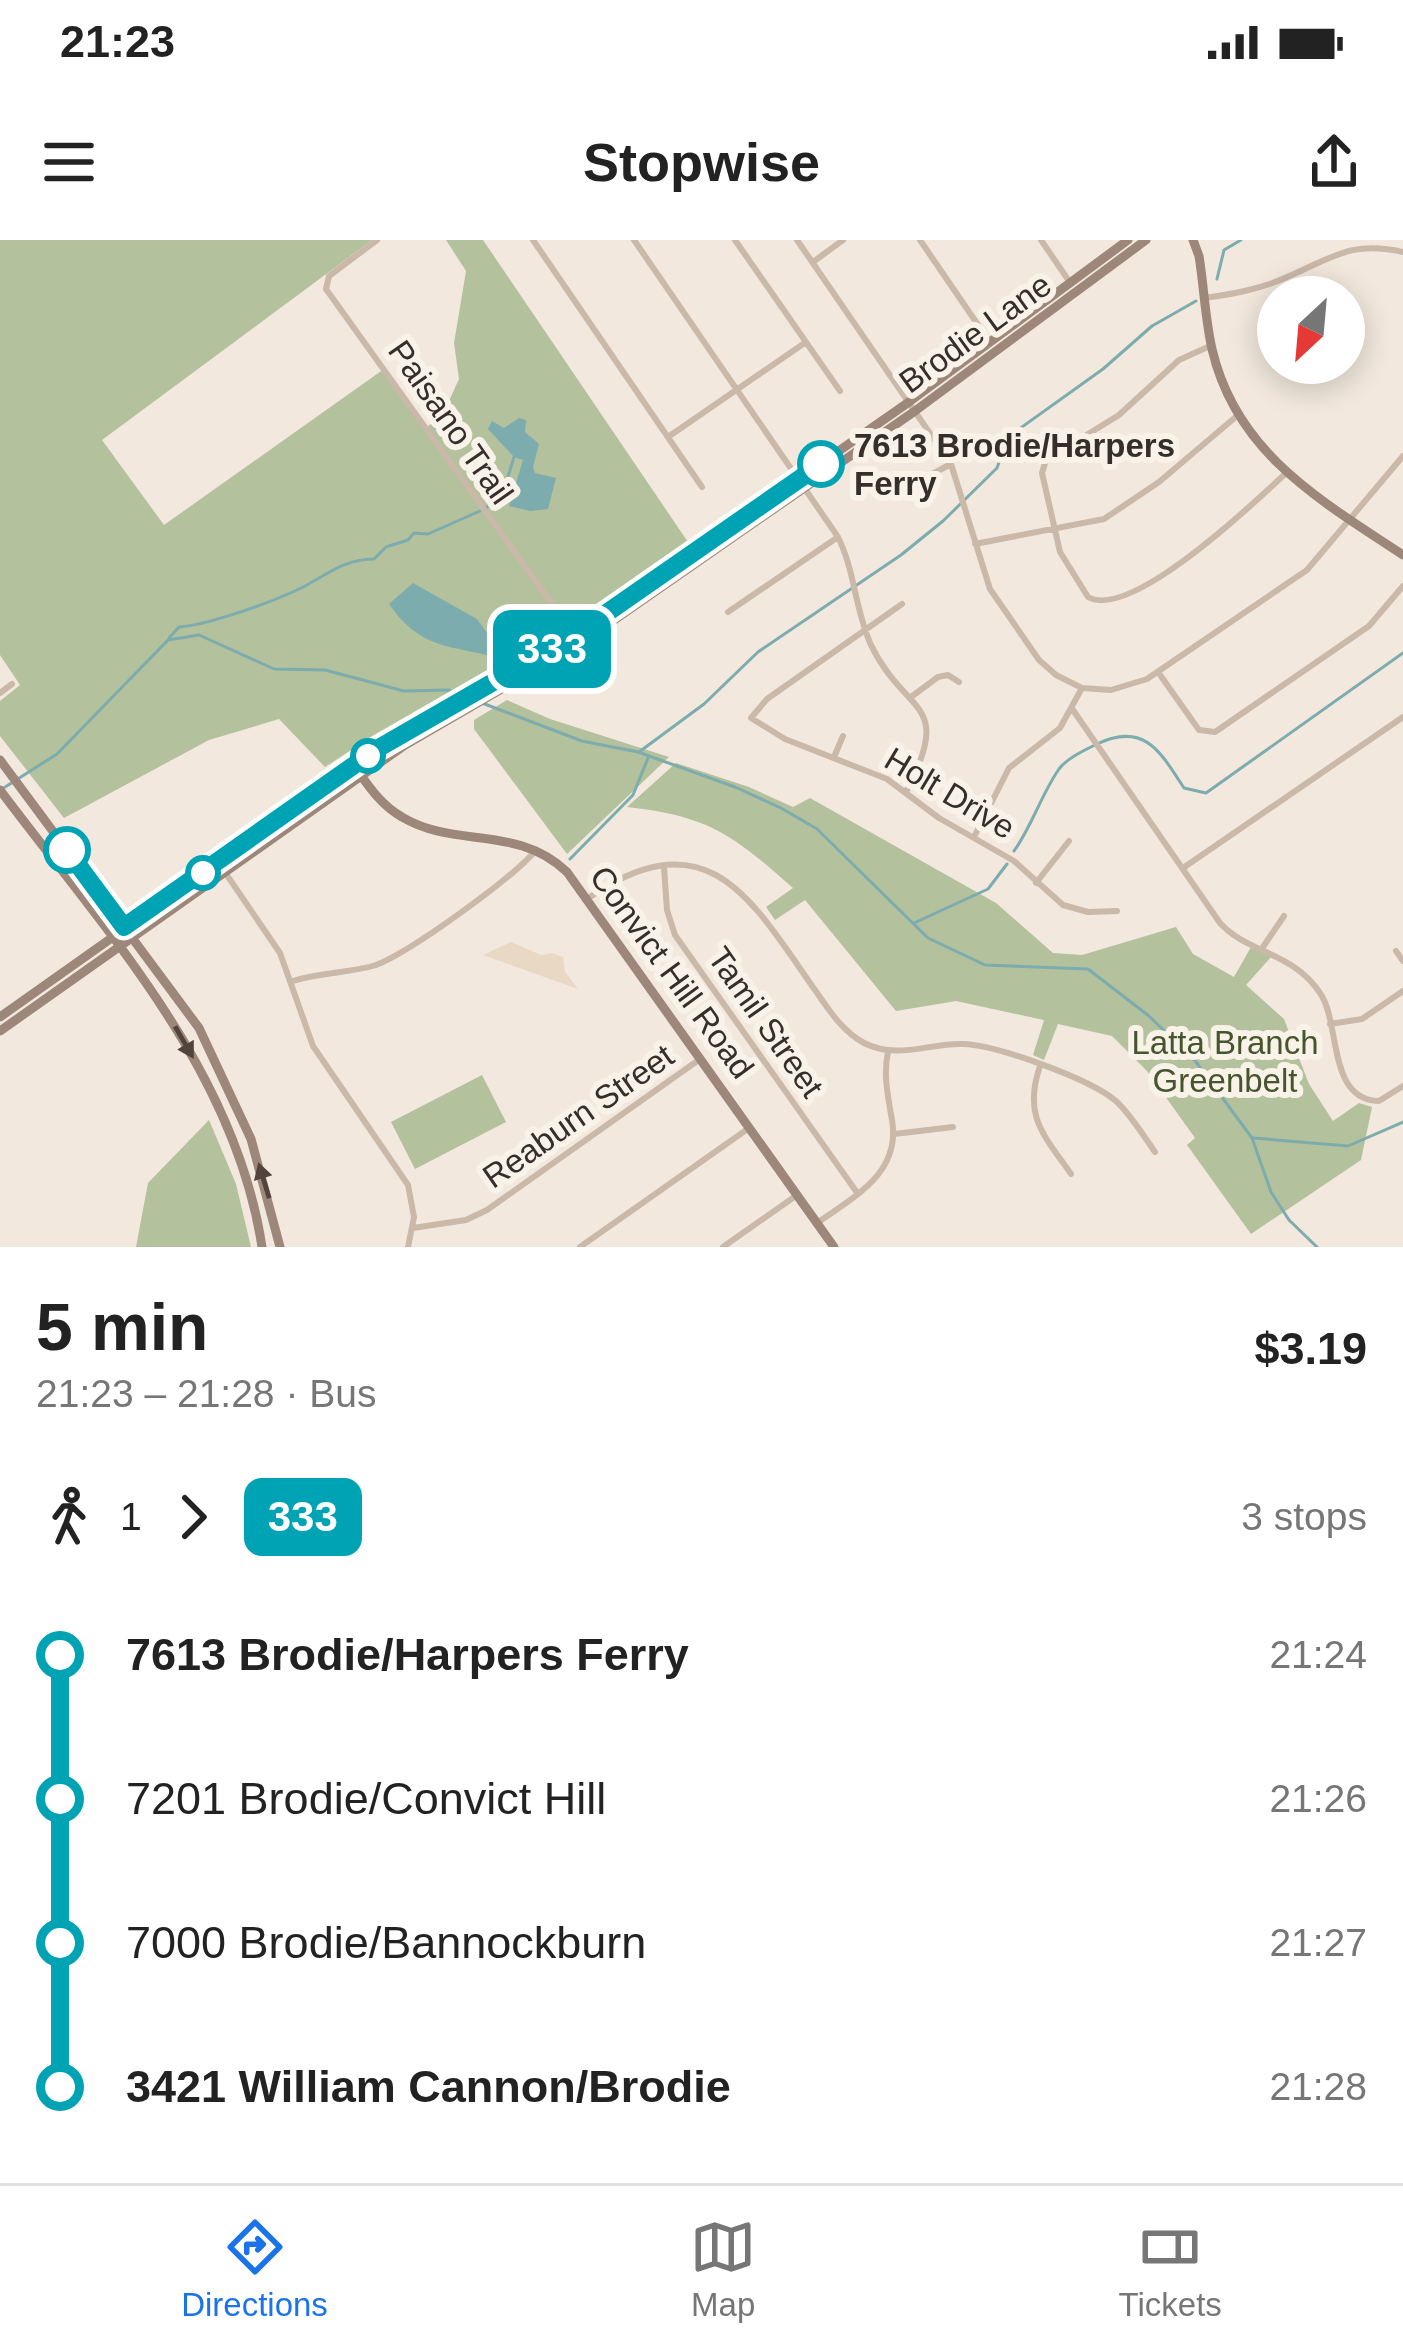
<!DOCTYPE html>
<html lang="en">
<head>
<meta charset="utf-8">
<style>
  :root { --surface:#fff; --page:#f6f6f6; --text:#222; --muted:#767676; --line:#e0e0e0; --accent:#1a73e8 }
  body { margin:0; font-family:Helvetica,sans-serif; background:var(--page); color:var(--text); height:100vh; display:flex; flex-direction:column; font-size:45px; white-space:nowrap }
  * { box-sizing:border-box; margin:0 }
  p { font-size:39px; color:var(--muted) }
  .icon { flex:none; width:66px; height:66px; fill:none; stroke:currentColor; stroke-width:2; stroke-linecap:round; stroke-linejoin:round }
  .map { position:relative; height:1007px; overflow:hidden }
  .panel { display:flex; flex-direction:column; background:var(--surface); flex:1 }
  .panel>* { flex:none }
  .badge { padding:0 24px; border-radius:18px; font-size:42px; line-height:78px }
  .needle { width:78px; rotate:206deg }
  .tools { position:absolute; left:1257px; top:36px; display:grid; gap:24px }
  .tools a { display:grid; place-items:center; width:108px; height:108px; border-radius:50%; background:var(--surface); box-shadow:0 6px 30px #0003; font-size:60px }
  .map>.badge { position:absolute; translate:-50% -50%; box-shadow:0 0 0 6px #fff }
  .legs { display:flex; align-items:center; gap:18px; height:132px; padding:0 36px; font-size:39px }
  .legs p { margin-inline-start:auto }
  .overview { display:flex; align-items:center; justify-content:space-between; height:204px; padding:0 36px }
  h1 { font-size:66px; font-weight:700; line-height:90px }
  ul { padding:0 36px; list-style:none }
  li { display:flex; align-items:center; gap:42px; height:144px; font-size:45px }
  li i { display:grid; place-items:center; width:18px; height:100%; margin:0 15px; background:currentColor }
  li i::after { content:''; width:30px; height:30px; margin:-15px; border:9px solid; border-radius:50%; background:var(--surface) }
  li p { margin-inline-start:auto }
  li:first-child i { background:linear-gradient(#0000 50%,currentColor 0) }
  li:last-child i { background:linear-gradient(currentColor 50%,#0000 0) }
  .status { display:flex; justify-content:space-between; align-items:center; height:84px; padding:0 60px; background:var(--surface); direction:ltr }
  .status svg { height:33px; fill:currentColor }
  header { display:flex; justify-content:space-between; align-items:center; height:156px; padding:0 36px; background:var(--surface); font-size:54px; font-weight:700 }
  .tab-bar { display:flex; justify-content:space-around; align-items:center; height:168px; border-top:3px solid var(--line); background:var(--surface); font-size:33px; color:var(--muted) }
  .tab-bar a { display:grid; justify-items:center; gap:6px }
  .tab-bar .current { color:var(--accent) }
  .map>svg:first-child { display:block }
  .green { fill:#b4c19d }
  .plaza { fill:#e9d9c4 }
  .water { fill:#7cacae }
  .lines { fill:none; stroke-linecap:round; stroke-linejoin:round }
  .stream { stroke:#7cacae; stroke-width:3 }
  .street { stroke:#cab8a9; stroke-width:6 }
  .secondary { stroke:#9d877a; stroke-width:9 }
  .oneway { fill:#50443d }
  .line-1-casing { stroke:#fff; stroke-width:27 }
  .line-1 { stroke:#00a3b4; stroke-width:18 }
  .stop-1-dot { fill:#fff; stroke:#00a3b4; stroke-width:6 }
  .labels { text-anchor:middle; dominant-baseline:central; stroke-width:12; stroke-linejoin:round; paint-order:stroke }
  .street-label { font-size:33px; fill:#372d29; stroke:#f9f2e9 }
  .stop-label { font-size:33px; font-weight:bold; fill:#372d29; stroke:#f9f2e9; text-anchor:start }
  .park-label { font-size:33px; fill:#46552d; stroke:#f9f2e9 }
</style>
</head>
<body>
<div class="status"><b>21:23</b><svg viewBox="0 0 49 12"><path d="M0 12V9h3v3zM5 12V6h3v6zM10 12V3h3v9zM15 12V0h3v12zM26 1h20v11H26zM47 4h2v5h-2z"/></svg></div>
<header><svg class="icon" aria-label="menu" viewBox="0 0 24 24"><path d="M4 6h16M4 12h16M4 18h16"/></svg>Stopwise<svg class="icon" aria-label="share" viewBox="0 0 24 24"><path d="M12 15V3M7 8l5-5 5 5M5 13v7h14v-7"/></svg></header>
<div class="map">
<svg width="1403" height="1007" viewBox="0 0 1403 1007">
  <rect width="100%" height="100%" fill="#f2e8dd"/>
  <!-- green -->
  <path class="green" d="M0 0H372L102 200 164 285 384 129 427 187 443 174 459 139 454 103 466 31 446 0H483L690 305 445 463 371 497 325 527 279 479 209 500 64 578 0 496V461L20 445 0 415Z
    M507 460 550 479 669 517 567 614 474 489V480Z
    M676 523 749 547 793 567 810 558 996 663 1053 713 1082 715 1176 687 1193 714 1234 737 1251 707 1272 716 1246 745 1284 779 1309 844 1333 881 1359 863 1372 867 1361 920 1251 994 1187 905 1195 898 1147 831 1112 796 1058 784 1044 820 1033 815 1044 780 956 761 896 771 805 660 775 680 766 667 793 648C733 595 709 576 627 567Z
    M482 835 506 882 415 929 391 882Z
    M209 880 236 944 251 1007H136L148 943Z"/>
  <!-- plaza -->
  <path class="plaza" d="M511 702 541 715 552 713 563 717 565 732 578 749 483 715Z"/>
  <!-- water -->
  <path class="water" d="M519 178 526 180 525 192 539 204 533 227 535 233 556 238 548 269 530 271 509 266 523 220 514 217 488 189 492 181 504 188Z
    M413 343 477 379 500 411 496 417C446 405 420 408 389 364Z"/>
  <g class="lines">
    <!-- stream -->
    <path class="stream" d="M1217 39 1224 10 1241 0
      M487 267 503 253 514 217
      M169 398 179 387C208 385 269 363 297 350 323 338 342 319 374 319L386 307 408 300 414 293 428 294 480 271
      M482 463 582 501 638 512 735 547 781 568 817 589 928 698 985 725 1088 729 1149 776 1196 822 1252 898 1271 952 1289 980 1317 1007
      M639 512 704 464 758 412 901 315 943 281 997 228 1008 197 1103 129 1152 86 1196 61
      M2 549 57 514 168 400 199 395 274 429 325 430 404 451 448 450 462 455
      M1014 611C1032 586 1041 555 1059 529 1067 518 1085 510 1097 504 1145 481 1161 513 1184 548L1206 553 1403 413
      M570 619 633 555 648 518
      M914 683 988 649 1007 624
      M1253 898 1348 906 1403 882"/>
    <!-- street -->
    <path class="street" d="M377 0 329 36 326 49 574 395
      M533 0 702 247
      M634 0 838 297C855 331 855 370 871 405 905 476 955 459 906 552
      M735 0 840 151
      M797 0 951 224 990 349 1039 420 1056 435 1082 448 1111 450 1147 439 1307 330 1403 216
      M920 0 989 101
      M1041 0 1069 41
      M813 22 843 0
      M1204 58C1233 54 1261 49 1287 37 1332 18 1351 0 1403 12
      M1210 106 1179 120 1119 175 1046 220 1042 233 1060 312 1088 357C1130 381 1253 264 1285 234
      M668 197 806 102
      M915 243 951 224
      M975 304 1104 279 1159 242 1238 175
      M902 364 767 459 751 478 785 499 887 539 939 578 1014 621 1063 665 1088 672 1117 671
      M728 372 838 297
      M1158 432 1199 490 1215 492 1369 386 1403 346
      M0 453 12 444
      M911 457 938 437 948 435 959 442
      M1073 470 1220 683C1247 713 1293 712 1320 753 1341 783 1327 860 1379 861L1403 846
      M834 517 843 496
      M974 597 1009 528 1060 488 1082 448
      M218 622 280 713 313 806 408 945 414 977 408 1007
      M664 627 667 670 675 695 858 954
      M1183 628 1403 477
      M1036 643 1069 601
      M587 659C708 575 751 659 815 750 829 770 842 791 864 803 898 820 928 803 963 804 997 805 1090 839 1116 861 1131 875 1143 895 1155 912
      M1263 707 1284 676
      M1396 711 1403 721
      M293 741C321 732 351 733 376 725 410 712 513 638 536 610
      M1330 784 1362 779 1403 751
      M1040 826C1023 876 1043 894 1071 934
      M894 894 953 887
      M817 983C855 956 901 933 892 880 888 856 883 835 888 812
      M413 988 466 980 487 970 700 819
      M580 1007 749 888
      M723 1007 797 955"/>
    <!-- secondary -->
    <path class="secondary" d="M1193 0 1199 16C1204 47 1205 78 1212 109 1236 213 1320 260 1403 315
      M0 520 199 788 251 899 280 1007
      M357 530C370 548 382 566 402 577 455 609 517 584 567 632L834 1007
      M0 550C104 689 235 828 262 1007
      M0 777 377 510 575 395 909 162 1128 0
      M0 791 405 505 581 403 915 171 1146 0"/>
  </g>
  <!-- one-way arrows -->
  <defs><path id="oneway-solid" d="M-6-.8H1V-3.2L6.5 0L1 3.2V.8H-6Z" transform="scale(3)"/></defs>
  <g class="oneway">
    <use href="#oneway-solid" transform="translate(184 802) rotate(60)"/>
    <use href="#oneway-solid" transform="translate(264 941) rotate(-107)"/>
  </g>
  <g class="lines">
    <!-- line-1 casing -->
    <g class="line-1-casing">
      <path id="line-1" d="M67 610 124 687 377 509 575 395 821 224"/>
    </g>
    <!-- line-1 -->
    <use href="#line-1" class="line-1"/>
  </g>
  <!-- markers -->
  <g class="stop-1-dot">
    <circle cx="821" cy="224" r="21"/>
    <circle cx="368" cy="516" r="15"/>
    <circle cx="67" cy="610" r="21"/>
    <circle cx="203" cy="633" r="15"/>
  </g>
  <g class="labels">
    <!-- street labels -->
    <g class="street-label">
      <text transform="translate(975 93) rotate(-36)">Brodie Lane</text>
      <text transform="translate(451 182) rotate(55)">Paisano Trail</text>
      <text transform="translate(950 553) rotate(31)">Holt Drive</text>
      <text transform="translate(672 732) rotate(54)">Convict Hill Road</text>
      <text transform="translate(766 782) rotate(55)">Tamil Street</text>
      <text transform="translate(578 876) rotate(-35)">Reaburn Street</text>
    </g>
    <!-- stop labels -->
    <g class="stop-label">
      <text x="854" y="205">7613 Brodie/Harpers<tspan x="854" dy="38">Ferry</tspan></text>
    </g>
    <!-- park labels -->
    <g class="park-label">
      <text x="1225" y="802">Latta Branch<tspan x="1225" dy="38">Greenbelt</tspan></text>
    </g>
  </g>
</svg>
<div class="tools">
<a><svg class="needle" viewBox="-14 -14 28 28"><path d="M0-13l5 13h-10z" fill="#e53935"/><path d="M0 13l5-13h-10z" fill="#767676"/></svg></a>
</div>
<b class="badge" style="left:552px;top:409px;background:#00a3b4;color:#fff">333</b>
</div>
<section class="panel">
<div class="overview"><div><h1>5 min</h1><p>21:23 – 21:28 · Bus</p></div><b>$3.19</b></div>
<div class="legs"><svg class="icon" aria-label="walk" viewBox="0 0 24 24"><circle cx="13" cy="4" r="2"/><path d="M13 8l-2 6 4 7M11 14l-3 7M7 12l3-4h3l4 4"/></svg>1<svg class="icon" aria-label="forward" viewBox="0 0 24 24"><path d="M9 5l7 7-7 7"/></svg><b class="badge" style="background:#00a3b4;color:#fff">333</b><p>3 stops</p></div>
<ul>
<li><i style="color:#00a3b4"></i><b>7613 Brodie/Harpers Ferry</b><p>21:24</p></li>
<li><i style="color:#00a3b4"></i><span>7201 Brodie/Convict Hill</span><p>21:26</p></li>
<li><i style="color:#00a3b4"></i><span>7000 Brodie/Bannockburn</span><p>21:27</p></li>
<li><i style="color:#00a3b4"></i><b>3421 William Cannon/Brodie</b><p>21:28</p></li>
</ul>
</section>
<nav class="tab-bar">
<a class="current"><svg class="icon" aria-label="directions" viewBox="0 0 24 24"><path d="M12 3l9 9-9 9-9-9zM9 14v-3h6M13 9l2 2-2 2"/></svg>Directions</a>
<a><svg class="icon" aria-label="map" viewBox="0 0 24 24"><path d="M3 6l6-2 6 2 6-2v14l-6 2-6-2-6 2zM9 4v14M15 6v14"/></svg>Map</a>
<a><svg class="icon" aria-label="tickets" viewBox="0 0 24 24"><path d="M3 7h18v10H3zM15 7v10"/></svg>Tickets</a>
</nav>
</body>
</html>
